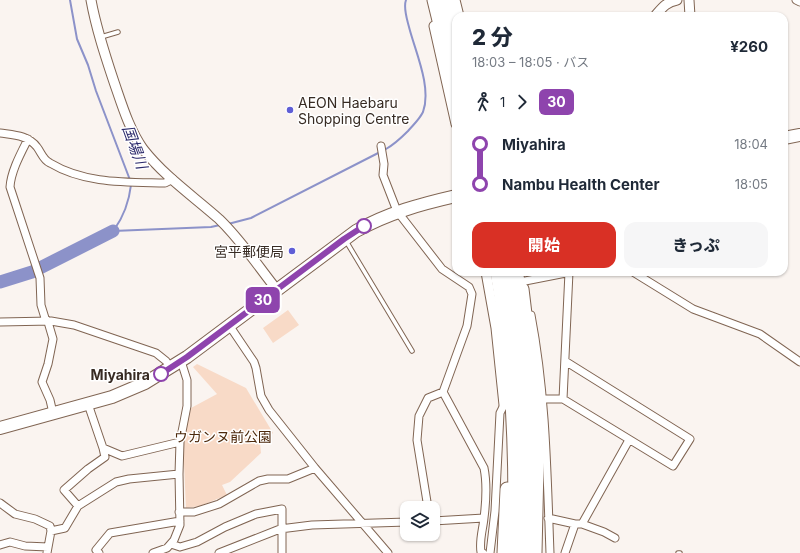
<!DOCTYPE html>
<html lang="ja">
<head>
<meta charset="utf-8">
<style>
  :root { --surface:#fff; --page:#f6f6f7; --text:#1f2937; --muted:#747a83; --accent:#d93025 }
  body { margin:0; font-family:Inter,"Noto Sans JP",sans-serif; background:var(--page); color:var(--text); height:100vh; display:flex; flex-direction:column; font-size:15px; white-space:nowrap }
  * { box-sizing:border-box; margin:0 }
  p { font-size:13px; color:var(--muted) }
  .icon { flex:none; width:22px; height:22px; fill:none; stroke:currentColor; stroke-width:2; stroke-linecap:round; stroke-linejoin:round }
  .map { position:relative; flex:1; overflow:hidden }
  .details { position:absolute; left:452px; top:12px; width:336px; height:264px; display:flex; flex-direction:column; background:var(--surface); border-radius:12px; box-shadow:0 1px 3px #0004 }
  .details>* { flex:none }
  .badge { padding:0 8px; border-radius:6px; font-size:14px; line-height:26px }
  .controls { position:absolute; left:400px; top:501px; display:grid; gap:8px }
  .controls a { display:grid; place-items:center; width:40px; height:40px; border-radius:8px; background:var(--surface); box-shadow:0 1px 3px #0004; font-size:20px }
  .map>.badge { position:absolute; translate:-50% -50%; box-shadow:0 0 0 2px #fff }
  .legs { display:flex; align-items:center; gap:6px; height:44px; padding:0 20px; font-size:13px }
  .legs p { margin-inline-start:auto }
  .head { display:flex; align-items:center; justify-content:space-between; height:68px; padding:0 20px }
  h1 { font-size:22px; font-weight:800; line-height:30px }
  .primary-button { display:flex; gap:8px; margin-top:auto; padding:8px 20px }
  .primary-button a { flex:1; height:46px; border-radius:12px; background:var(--accent); color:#fff; font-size:16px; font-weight:800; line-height:46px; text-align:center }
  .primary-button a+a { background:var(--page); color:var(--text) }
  ul { padding:0 20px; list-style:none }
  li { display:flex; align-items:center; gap:14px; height:40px; font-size:15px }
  li i { display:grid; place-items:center; width:6px; height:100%; margin:0 5px; background:currentColor }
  li i::after { content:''; width:10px; height:10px; margin:-5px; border:3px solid; border-radius:50%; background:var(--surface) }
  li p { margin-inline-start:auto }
  li:first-child i { background:linear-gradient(#0000 50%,currentColor 0) }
  li:last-child i { background:linear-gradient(currentColor 50%,#0000 0) }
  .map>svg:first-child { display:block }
  .green { fill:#f8dac7 }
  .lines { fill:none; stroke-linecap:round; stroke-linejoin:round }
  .stream { stroke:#8c92c9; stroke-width:2 }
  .river { stroke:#8c92c9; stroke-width:13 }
  .service-casing { stroke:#806553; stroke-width:5.5 }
  .minor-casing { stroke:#806553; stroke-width:9 }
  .tertiary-casing { stroke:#806553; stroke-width:11 }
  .trunk-casing { stroke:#806553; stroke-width:14 }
  .motorway-casing { stroke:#806553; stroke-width:15 }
  .service { stroke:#fff; stroke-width:3.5 }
  .minor { stroke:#fff; stroke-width:7 }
  .tertiary { stroke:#fff; stroke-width:9 }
  .trunk { stroke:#fff; stroke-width:12 }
  .motorway { stroke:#fff; stroke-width:13 }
  .line-1-casing { stroke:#fff; stroke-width:9 }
  .line-1 { stroke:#8e44ad; stroke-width:6 }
  .poi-dot { fill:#5f5ed6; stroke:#fff; stroke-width:1.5 }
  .stop-1-dot { fill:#fff; stroke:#8e44ad; stroke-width:2 }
  .labels { text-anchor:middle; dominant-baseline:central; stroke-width:3; stroke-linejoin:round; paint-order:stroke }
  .poi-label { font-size:14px; fill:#372b23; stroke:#fff; text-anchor:start }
  .stop-label { font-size:14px; font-weight:bold; fill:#372b23; stroke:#fff; text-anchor:end }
  .park-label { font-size:14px; fill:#4d290c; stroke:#fff }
  .water-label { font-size:15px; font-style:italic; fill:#2a296b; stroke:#fff }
</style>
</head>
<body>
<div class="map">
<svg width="800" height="553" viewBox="0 0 800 553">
  <rect width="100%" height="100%" fill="#faf4f0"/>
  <!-- green -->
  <path class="green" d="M288 310 299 325 273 343 263 328Z
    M197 364 246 388 273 433 260 443 261 453 230 482 222 485 227 495 200 506 186 508 183 442 191 408 217 394 193 367Z"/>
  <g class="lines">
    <!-- stream -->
    <path class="stream" d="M70 0 77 39 88 65 96 91 130 180
      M228 224 251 218 386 149C395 144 401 138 408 131 413 125 419 120 423 112 432 87 415 51 409 27 407 19 403 8 406 0
      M114 230C124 216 129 202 131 185
      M113 231 211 227 220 225"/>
    <!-- river -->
    <path class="river" d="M0 282 32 272 113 231"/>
    <!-- service casing -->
    <g class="service-casing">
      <path id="service" d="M101 37 118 32
        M346 241 412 351
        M678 553H680"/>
    </g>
    <!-- minor casing -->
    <g class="minor-casing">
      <path id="minor" d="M796 0 800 2
        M0 133C13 135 28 135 37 147 41 152 43 160 50 163 85 184 126 182 165 183L173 179
        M28 139C21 153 11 171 10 187L40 278 41 305 45 318 48 322 53 339 48 364 42 382 50 400 53 413
        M381 146 384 164 383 175 397 211 442 269 469 287 472 294 467 326 443 392 484 468C487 483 486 502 484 518 483 529 479 540 481 552L483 553
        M633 272 693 309 760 334 800 362
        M520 282 571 272
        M531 315C546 394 547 473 550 553
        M0 322 51 321 74 325 156 353 166 361 171 368
        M229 325 254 362 256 368 261 396 269 410 315 468 388 553
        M565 361 690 439 673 466 563 399 569 272
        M543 399H563
        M88 404 103 448 122 456 180 442
        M0 503 15 514 35 519 50 526 51 531 47 553
        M78 506 64 490 88 469 105 457 103 448
        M428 508 417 440 419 416 428 398 443 392
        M179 512H194L219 504 259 481 268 479H288L315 468
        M548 518 575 524H582L629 440
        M433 521 484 518
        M582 524 604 532 615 538
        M51 531 65 528 78 506 116 482 129 479 179 474
        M171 544 180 547 197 542 225 527 256 514 282 509V553
        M0 545 10 542 25 546 48 547
        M99 553 96 550 110 533 180 521
        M153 553 167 548 174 540 180 525 179 474 180 442 187 406V380L181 361
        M219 553 280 529 312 525 407 522
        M490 553 495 511 500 413 504 405
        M565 553 575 524"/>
    </g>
    <!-- tertiary casing -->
    <g class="tertiary-casing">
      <path id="tertiary" d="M91 0C96 28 105 55 114 82 122 105 129 129 143 149 164 176 193 196 219 219 241 240 258 266 277 290
        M455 0 459 16
        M689 0 690 16
        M655 16C662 8 666 2 677 0
        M434 26 456 124
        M486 272 496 328 504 405
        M518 272 522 289"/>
    </g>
    <!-- trunk casing -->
    <g class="trunk-casing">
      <path id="trunk" d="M784 138 800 135
        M0 428 112 397 145 383 187 357 356 231C388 213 421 204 456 196"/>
    </g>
    <!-- motorway casing -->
    <g class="motorway-casing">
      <path id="motorway" d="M434 0 456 90
        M446 0 456 42
        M497 272C513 365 517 458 514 553
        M509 272C516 317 522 362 525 407 527 456 527 504 525 553
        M522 289 535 397 537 466 535 553
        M504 553 507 489"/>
    </g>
    <!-- service -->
    <use href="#service" class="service"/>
    <!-- minor -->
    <use href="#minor" class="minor"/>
    <!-- tertiary -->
    <use href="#tertiary" class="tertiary"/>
    <!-- trunk -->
    <use href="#trunk" class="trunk"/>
    <!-- motorway -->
    <use href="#motorway" class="motorway"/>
  </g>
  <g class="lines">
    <!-- line-1 casing -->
    <g class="line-1-casing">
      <path id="line-1" d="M161 374 187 357 344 239 364 226"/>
    </g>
    <!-- line-1 -->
    <use href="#line-1" class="line-1"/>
  </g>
  <!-- markers -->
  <g class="poi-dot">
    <circle cx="290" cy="110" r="4"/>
    <circle cx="292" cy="251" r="4"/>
  </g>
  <g class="stop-1-dot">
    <circle cx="364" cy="226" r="7"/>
    <circle cx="161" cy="374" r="7"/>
  </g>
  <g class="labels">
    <!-- poi labels -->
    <g class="poi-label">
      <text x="298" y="102">AEON Haebaru<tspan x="298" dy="16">Shopping Centre</tspan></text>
      <text x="284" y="251" text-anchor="end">宮平郵便局</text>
    </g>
    <!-- stop labels -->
    <g class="stop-label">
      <text x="150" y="374">Miyahira</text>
    </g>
    <!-- park labels -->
    <g class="park-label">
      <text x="223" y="436">ウガンヌ前公園</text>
    </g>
    <!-- water labels -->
    <g class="water-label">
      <text transform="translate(135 147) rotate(70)">国場川</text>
    </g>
  </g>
</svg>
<div class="controls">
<a><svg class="icon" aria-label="layers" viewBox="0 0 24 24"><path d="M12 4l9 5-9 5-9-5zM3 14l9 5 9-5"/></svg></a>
</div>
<b class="badge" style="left:263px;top:300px;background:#8e44ad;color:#fff">30</b>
<section class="details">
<div class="head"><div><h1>2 分</h1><p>18:03 – 18:05 · バス</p></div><b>¥260</b></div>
<div class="legs"><svg class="icon" aria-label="walk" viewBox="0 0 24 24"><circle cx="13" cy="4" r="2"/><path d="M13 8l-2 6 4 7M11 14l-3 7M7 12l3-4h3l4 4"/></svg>1<svg class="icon" aria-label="forward" viewBox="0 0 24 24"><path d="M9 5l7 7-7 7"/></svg><b class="badge" style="background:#8e44ad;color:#fff">30</b></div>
<ul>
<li><i style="color:#8e44ad"></i><b>Miyahira</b><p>18:04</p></li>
<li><i style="color:#8e44ad"></i><b>Nambu Health Center</b><p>18:05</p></li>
</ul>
<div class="primary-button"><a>開始</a><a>きっぷ</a></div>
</section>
</div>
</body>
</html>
